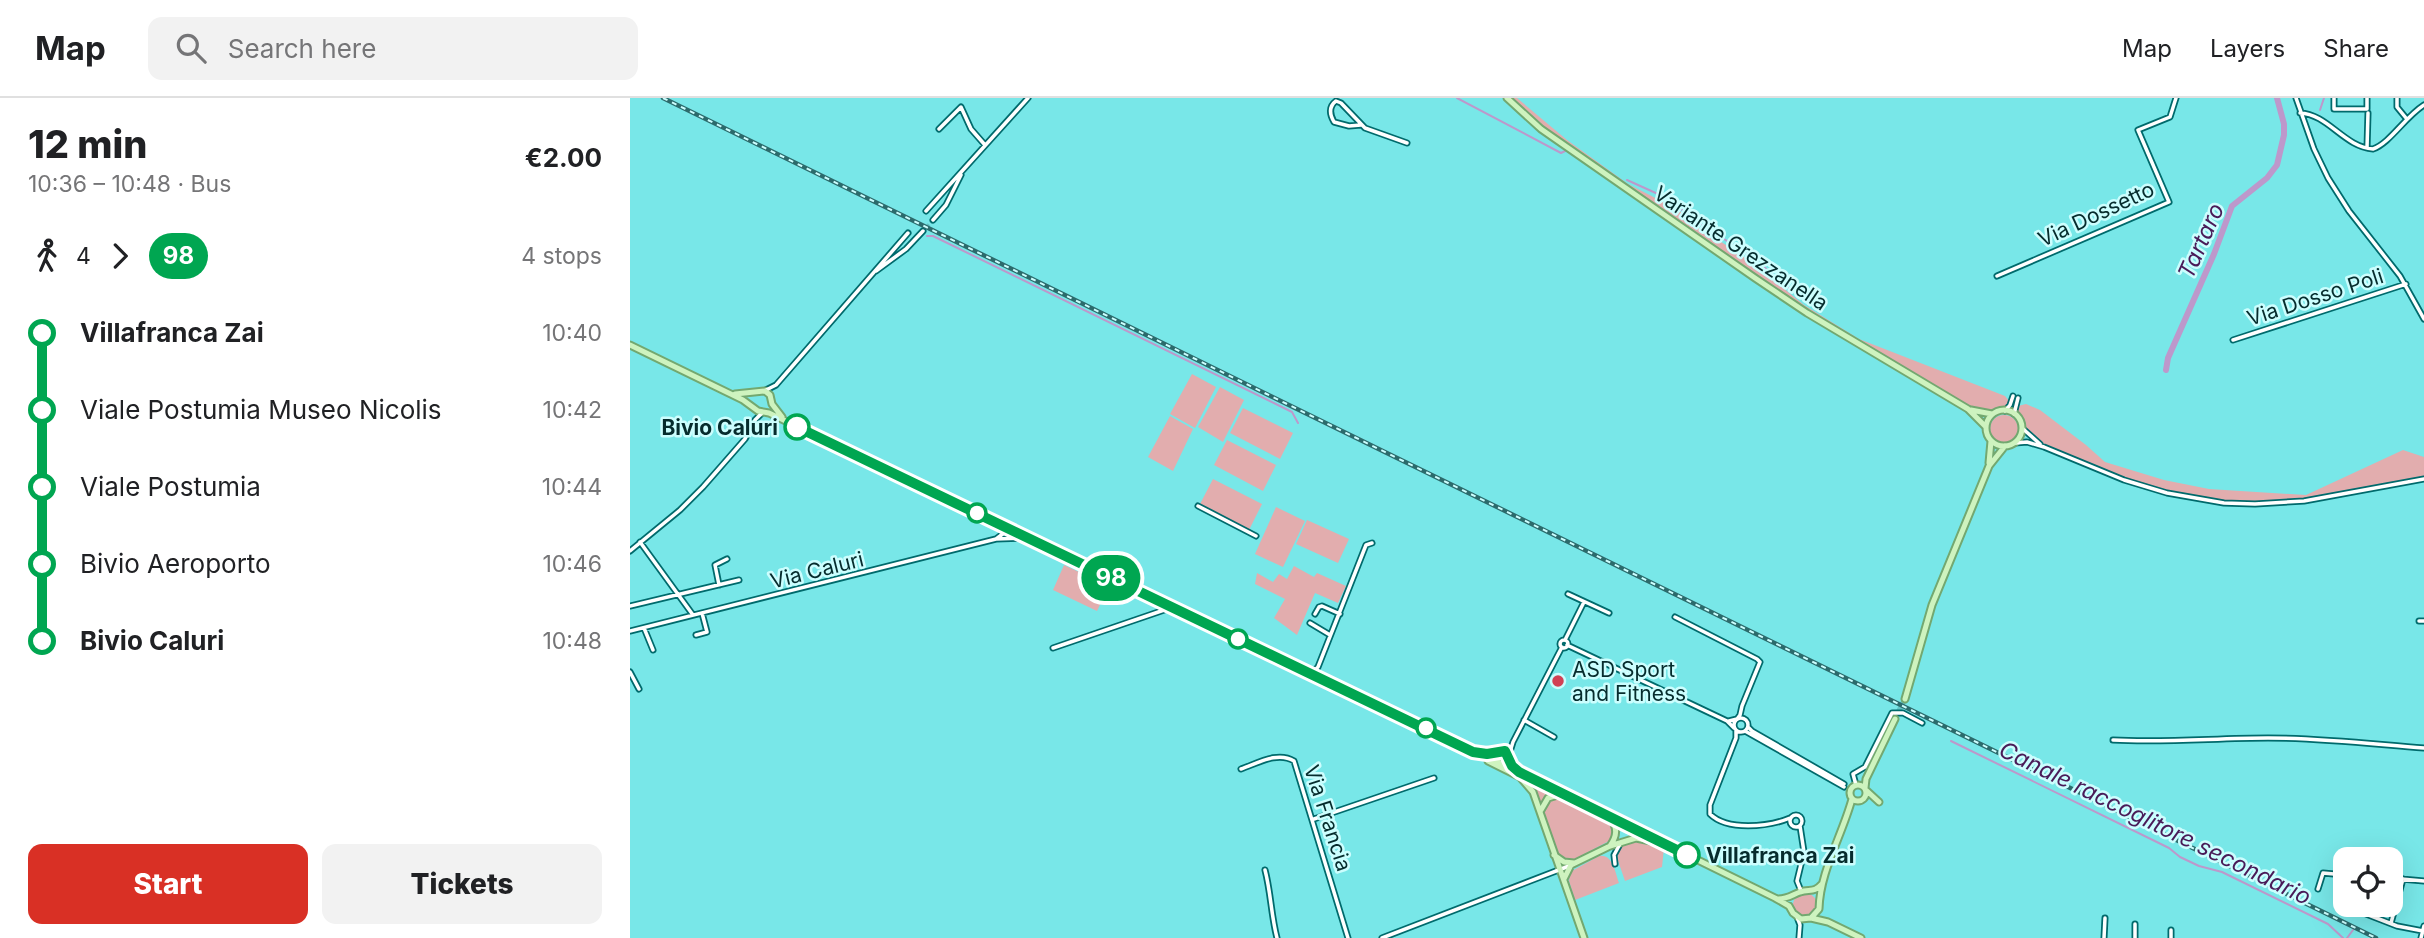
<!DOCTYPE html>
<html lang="en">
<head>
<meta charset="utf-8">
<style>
  :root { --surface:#fff; --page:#f2f2f2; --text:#202124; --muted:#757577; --line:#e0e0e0; --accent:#d93025 }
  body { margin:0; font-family:Inter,sans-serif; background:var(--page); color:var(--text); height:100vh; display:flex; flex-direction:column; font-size:26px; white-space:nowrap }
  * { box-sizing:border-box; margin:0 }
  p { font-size:23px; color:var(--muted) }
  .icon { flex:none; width:38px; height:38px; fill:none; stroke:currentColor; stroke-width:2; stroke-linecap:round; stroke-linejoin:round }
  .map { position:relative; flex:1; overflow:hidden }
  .side { display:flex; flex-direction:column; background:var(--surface); width:630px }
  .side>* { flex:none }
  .badge { padding:0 14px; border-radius:23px; font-size:24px; line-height:46px }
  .tools { position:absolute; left:1703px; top:749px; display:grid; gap:14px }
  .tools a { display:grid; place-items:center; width:70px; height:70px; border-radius:14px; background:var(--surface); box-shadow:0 7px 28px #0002; font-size:35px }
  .map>.badge { position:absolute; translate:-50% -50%; box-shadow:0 0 0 4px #fff }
  .legs { display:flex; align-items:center; gap:10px; height:77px; padding:0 28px; font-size:23px }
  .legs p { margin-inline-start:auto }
  .overview { display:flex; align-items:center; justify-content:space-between; height:119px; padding:0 28px }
  h1 { font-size:38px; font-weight:800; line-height:52px }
  .action { display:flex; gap:14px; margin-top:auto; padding:14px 28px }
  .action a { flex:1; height:80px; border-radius:14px; background:var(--accent); color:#fff; font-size:28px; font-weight:800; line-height:80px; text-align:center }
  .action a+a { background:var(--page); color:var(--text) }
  ul { padding:0 28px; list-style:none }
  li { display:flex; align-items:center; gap:24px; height:77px; font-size:26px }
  li i { display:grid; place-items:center; width:10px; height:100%; margin:0 9px; background:currentColor }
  li i::after { content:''; width:18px; height:18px; margin:-9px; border:5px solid; border-radius:50%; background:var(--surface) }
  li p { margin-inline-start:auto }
  li:first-child i { background:linear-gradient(#0000 50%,currentColor 0) }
  li:last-child i { background:linear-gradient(currentColor 50%,#0000 0) }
  header { display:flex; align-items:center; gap:42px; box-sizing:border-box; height:98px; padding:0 35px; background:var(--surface); border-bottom:2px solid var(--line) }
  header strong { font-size:33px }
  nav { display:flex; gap:38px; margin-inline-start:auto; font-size:24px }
  .search { width:490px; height:63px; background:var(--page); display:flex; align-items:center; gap:18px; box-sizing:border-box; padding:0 24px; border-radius:14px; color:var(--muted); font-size:26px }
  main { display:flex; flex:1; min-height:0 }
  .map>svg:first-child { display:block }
  .green { fill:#e2adae }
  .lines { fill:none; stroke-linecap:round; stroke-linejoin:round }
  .stream { stroke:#bd98cb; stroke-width:2 }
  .river { stroke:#bd98cb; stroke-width:6 }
  .minor-tunnel { stroke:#61c2c3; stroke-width:3.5; stroke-dasharray:3.5 2; stroke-linecap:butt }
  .major-tunnel { stroke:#61c2c3; stroke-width:5; stroke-dasharray:5 2.5; stroke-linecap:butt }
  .minor-casing { stroke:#006a6c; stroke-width:7 }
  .major-casing { stroke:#73a870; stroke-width:9 }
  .minor { stroke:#fff; stroke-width:3.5 }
  .major { stroke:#cef3bf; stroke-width:5 }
  .rail-casing { stroke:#2c6b6c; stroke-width:4.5 }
  .rail { stroke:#ccfefe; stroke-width:2; stroke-dasharray:5; stroke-linecap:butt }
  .line-1-casing { stroke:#fff; stroke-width:16 }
  .line-1 { stroke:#00a651; stroke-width:10 }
  .stop-1-dot { fill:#fff; stroke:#00a651; stroke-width:3.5 }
  .poi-dot { fill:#d14155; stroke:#ccfefe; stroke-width:2.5 }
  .labels { text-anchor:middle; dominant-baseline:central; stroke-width:5; stroke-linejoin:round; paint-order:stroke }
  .street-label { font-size:21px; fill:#062c2d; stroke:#ccfefe }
  .stop-label { font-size:21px; font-weight:bold; fill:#062c2d; stroke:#ccfefe; text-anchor:end }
  .poi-label { font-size:21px; fill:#062c2d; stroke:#ccfefe; text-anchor:start }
  .water-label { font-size:23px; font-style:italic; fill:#491b58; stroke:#ccfefe }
</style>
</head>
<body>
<header>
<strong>Map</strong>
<div class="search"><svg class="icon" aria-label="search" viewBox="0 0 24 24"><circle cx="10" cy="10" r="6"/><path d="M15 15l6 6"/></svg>Search here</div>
<nav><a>Map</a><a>Layers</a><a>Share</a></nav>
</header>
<main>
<section class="side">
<div class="overview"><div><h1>12 min</h1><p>10:36 – 10:48 · Bus</p></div><b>€2.00</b></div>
<div class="legs"><svg class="icon" aria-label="walk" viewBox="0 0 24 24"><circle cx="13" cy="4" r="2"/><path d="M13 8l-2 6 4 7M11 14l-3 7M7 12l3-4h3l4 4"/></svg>4<svg class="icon" aria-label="forward" viewBox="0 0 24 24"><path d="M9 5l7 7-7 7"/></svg><b class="badge" style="background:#00a651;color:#fff">98</b><p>4 stops</p></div>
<ul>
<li><i style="color:#00a651"></i><b>Villafranca Zai</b><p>10:40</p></li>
<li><i style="color:#00a651"></i><span>Viale Postumia Museo Nicolis</span><p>10:42</p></li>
<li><i style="color:#00a651"></i><span>Viale Postumia</span><p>10:44</p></li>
<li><i style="color:#00a651"></i><span>Bivio Aeroporto</span><p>10:46</p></li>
<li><i style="color:#00a651"></i><b>Bivio Caluri</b><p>10:48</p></li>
</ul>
<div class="action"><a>Start</a><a>Tickets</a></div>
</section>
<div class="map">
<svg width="1794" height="840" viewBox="0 0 1794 840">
  <rect width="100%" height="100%" fill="#78e7e8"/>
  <!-- green -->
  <path class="green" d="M881 0H887L937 42 998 86 1049 112 1062 125 1119 162 1174 207 1229 241 1375 298 1380 304 1376 311 1353 315 1336 306 1235 248 1124 177 1030 113 1017 101 929 41Z
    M562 276 586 289 565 330 540 316Z
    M590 289 614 302 593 344 568 329Z
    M1396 306 1410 312 1456 347 1475 364 1534 382 1579 391 1676 397 1773 352 1794 359V380C1755 384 1717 397 1678 402 1594 412 1525 394 1449 361 1433 355 1413 349 1400 338 1393 332 1393 322 1387 316L1388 308Z
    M613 310 663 335 650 361 600 335Z
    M1360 331a14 14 0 1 1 28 0a14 14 0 1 1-28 0Z
    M540 318 563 331 543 373 518 359Z
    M597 342 646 367 633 393 584 367Z
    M583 381 632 406 619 432 570 406Z
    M646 409 675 423 653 469 625 456Z
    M677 422 719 441 708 465 666 446Z
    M434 467 479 488 467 513 423 492Z
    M664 468 684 479 687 475 716 488 708 505 685 495 667 537 644 520 655 501 625 486 627 475 643 484 649 476 657 481Z
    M898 680 925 695 918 698 910 707Z
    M926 699 931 700 978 724 983 732 981 742 943 762 930 760 926 754 914 716 913 711 919 701Z
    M1005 744 1034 750 1032 769 995 783 986 757 991 748Z
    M969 758C983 756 985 774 989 785L945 802 939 783 940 774Z
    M1163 807a12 12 0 1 1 24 0a12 12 0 1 1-24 0Z"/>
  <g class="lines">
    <!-- stream -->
    <path class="stream" d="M827 0 931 55 935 53
      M1690 12 1694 0
      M997 82 1039 101 1063 121 1125 161
      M297 138H303L662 314 668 325
      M1128 164 1161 192
      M1321 643 1539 750 1550 759 1569 768 1592 774 1698 826 1713 840
      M1717 840 1723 832"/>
    <!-- river -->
    <path class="river" d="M1536 272 1538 260 1584 156 1602 108 1637 80 1647 67 1654 37V26L1647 0"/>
    <!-- minor-tunnel -->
    <path class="minor-tunnel" d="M293 133 303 122"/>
    <!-- major-tunnel -->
    <path class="major-tunnel" d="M1265 620 1275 601"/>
    <!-- minor casing -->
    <g class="minor-casing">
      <path id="minor" d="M1666 0 1684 51 1698 80 1719 113 1770 178 1794 221
        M1704 0V11H1737V0
        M1767 0V9L1776 20
        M1670 15C1698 16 1714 49 1743 51 1760 45 1775 19 1794 7
        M731 27 719 28 704 24C700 17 698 9 706 3L711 5 735 30 777 45
        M309 31 331 9 341 31 355 47
        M1737 50 1738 15
        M296 113 398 0
        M303 122 316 107 331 77
        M246 173 276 151 293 133
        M1367 178 1539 104 1508 32 1540 19 1546 0
        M1603 242 1776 186
        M136 292 146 287 278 135
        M1375 313 1380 307 1383 298
        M1384 316 1388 300
        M1392 330 1410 346
        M1385 345 1397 344 1414 349 1494 382 1537 395 1594 405 1625 406 1674 403 1794 381
        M568 408 626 438
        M366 441 378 432
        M10 444 63 517
        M0 453 50 412 73 389 115 341 125 322 133 314
        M89 487 85 467 97 461
        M938 496 979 515
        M0 508 109 482
        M685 516 689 509 692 508 710 516
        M1045 519 1127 561 1130 564 1112 608 1110 617 1107 621 1099 623
        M1789 523H1794
        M680 525 700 537
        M14 530 23 552
        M0 533 366 441 396 440
        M66 537 77 534 72 515
        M930 546a4 4 0 1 1 8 0a4 4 0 1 1-8 0Z
        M935 542 954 504
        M937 547 1097 623 1104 630
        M423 550 540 510
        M0 574 9 591
        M681 576 688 569 736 447 742 445
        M1104 627a7 7 0 1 1 14 0a7 7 0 1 1-14 0Z
        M894 622 924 639
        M1118 629 1122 633 1214 686
        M1106 632V640L1080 707V716C1097 733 1138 729 1160 720
        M1115 633 1214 689
        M1483 642C1534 645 1586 640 1638 640 1690 640 1742 646 1794 650
        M879 657 883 644 932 549
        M611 671C628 665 648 653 664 663L718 840
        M1226 687 1223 676 1235 669 1262 615H1273L1292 625
        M1160 723a6 6 0 1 1 12 0a6 6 0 1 1-12 0Z
        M684 721 804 680
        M1170 728 1174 754 1167 783 1171 793
        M985 766 984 757 990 746
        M635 772C641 795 641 817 647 840
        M1760 780 1794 783
        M1688 791 1693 775 1715 777
        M1731 814 1767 828 1793 833
        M1167 819 1170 827 1169 840
        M1761 825 1773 781
        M752 840 939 768
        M1474 840 1475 820
        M1505 840V826
        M1541 840V832
        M1791 840 1794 828"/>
    </g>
    <!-- major casing -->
    <g class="major-casing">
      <path id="major" d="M877 0 911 31 1125 180 1177 215 1338 311 1356 329
        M0 247 113 302 128 313 139 315 843 654 867 663 880 673
        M105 296 135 293 140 297 142 306 152 319
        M1341 312 1362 316
        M1356 330a18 18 0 1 1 36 0a18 18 0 1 1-36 0Z
        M1359 365 1361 343
        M1275 601 1302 507 1359 368 1375 348
        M853 655 875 653C882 658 880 668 889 674L1145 800 1159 808 1163 815 1171 821 1181 820 1189 811C1190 773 1212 738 1222 701
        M858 663 890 679 903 694 954 840
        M1220 695a8 8 0 1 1 16 0a8 8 0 1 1-16 0Z
        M1235 690 1236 681 1265 621
        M1237 693 1249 704
        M911 712 918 700 931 696
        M980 720C988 730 987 738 980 748
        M924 757 934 764 944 765
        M934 781 941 767 980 748 1006 740 1021 743
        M1148 801C1158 801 1162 797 1170 794 1180 791 1184 795 1192 786
        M1181 820 1198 824 1231 840"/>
    </g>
    <!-- minor -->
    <use href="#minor" class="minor"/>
    <!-- major -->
    <use href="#major" class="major"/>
    <!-- rail casing -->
    <g class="rail-casing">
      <path id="rail" d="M33 0 1746 840"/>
    </g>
    <!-- rail -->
    <use href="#rail" class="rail"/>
  </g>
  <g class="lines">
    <!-- line-1 casing -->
    <g class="line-1-casing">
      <path id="line-1" d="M167 329 843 654 857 656 875 653 882 668 889 674 1057 757"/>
    </g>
    <!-- line-1 -->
    <use href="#line-1" class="line-1"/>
  </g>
  <!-- markers -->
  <g class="stop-1-dot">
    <circle cx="167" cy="329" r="12"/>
    <circle cx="347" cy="415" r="9"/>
    <circle cx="608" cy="541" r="9"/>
    <circle cx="796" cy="630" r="9"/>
    <circle cx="1057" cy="757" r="12"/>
  </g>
  <circle class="poi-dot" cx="928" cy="583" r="7"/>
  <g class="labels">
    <!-- street labels -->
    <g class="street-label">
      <text transform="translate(1466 116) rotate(-25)">Via Dossetto</text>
      <text transform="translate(1111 150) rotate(34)">Variante Grezzanella</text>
      <text transform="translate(1685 199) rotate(-18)">Via Dosso Poli</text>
      <text transform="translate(187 472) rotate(-14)">Via Caluri</text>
      <text transform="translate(698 720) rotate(72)">Via Francia</text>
    </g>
    <!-- stop labels -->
    <g class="stop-label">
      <text x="148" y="329">Bivio Caluri</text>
      <text x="1076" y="757" text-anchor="start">Villafranca Zai</text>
    </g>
    <!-- poi labels -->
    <g class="poi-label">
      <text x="942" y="571">ASD Sport<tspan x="942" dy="24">and Fitness</tspan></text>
    </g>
    <!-- water labels -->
    <g class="water-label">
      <text transform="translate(1571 143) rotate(-66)">Tartaro</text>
      <text transform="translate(1525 725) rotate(26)">Canale raccoglitore secondario</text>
    </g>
  </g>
</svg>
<div class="tools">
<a><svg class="icon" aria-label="locate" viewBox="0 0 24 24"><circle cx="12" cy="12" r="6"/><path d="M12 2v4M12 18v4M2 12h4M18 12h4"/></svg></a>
</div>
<b class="badge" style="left:481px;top:480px;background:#00a651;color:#fff">98</b>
</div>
</main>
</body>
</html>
